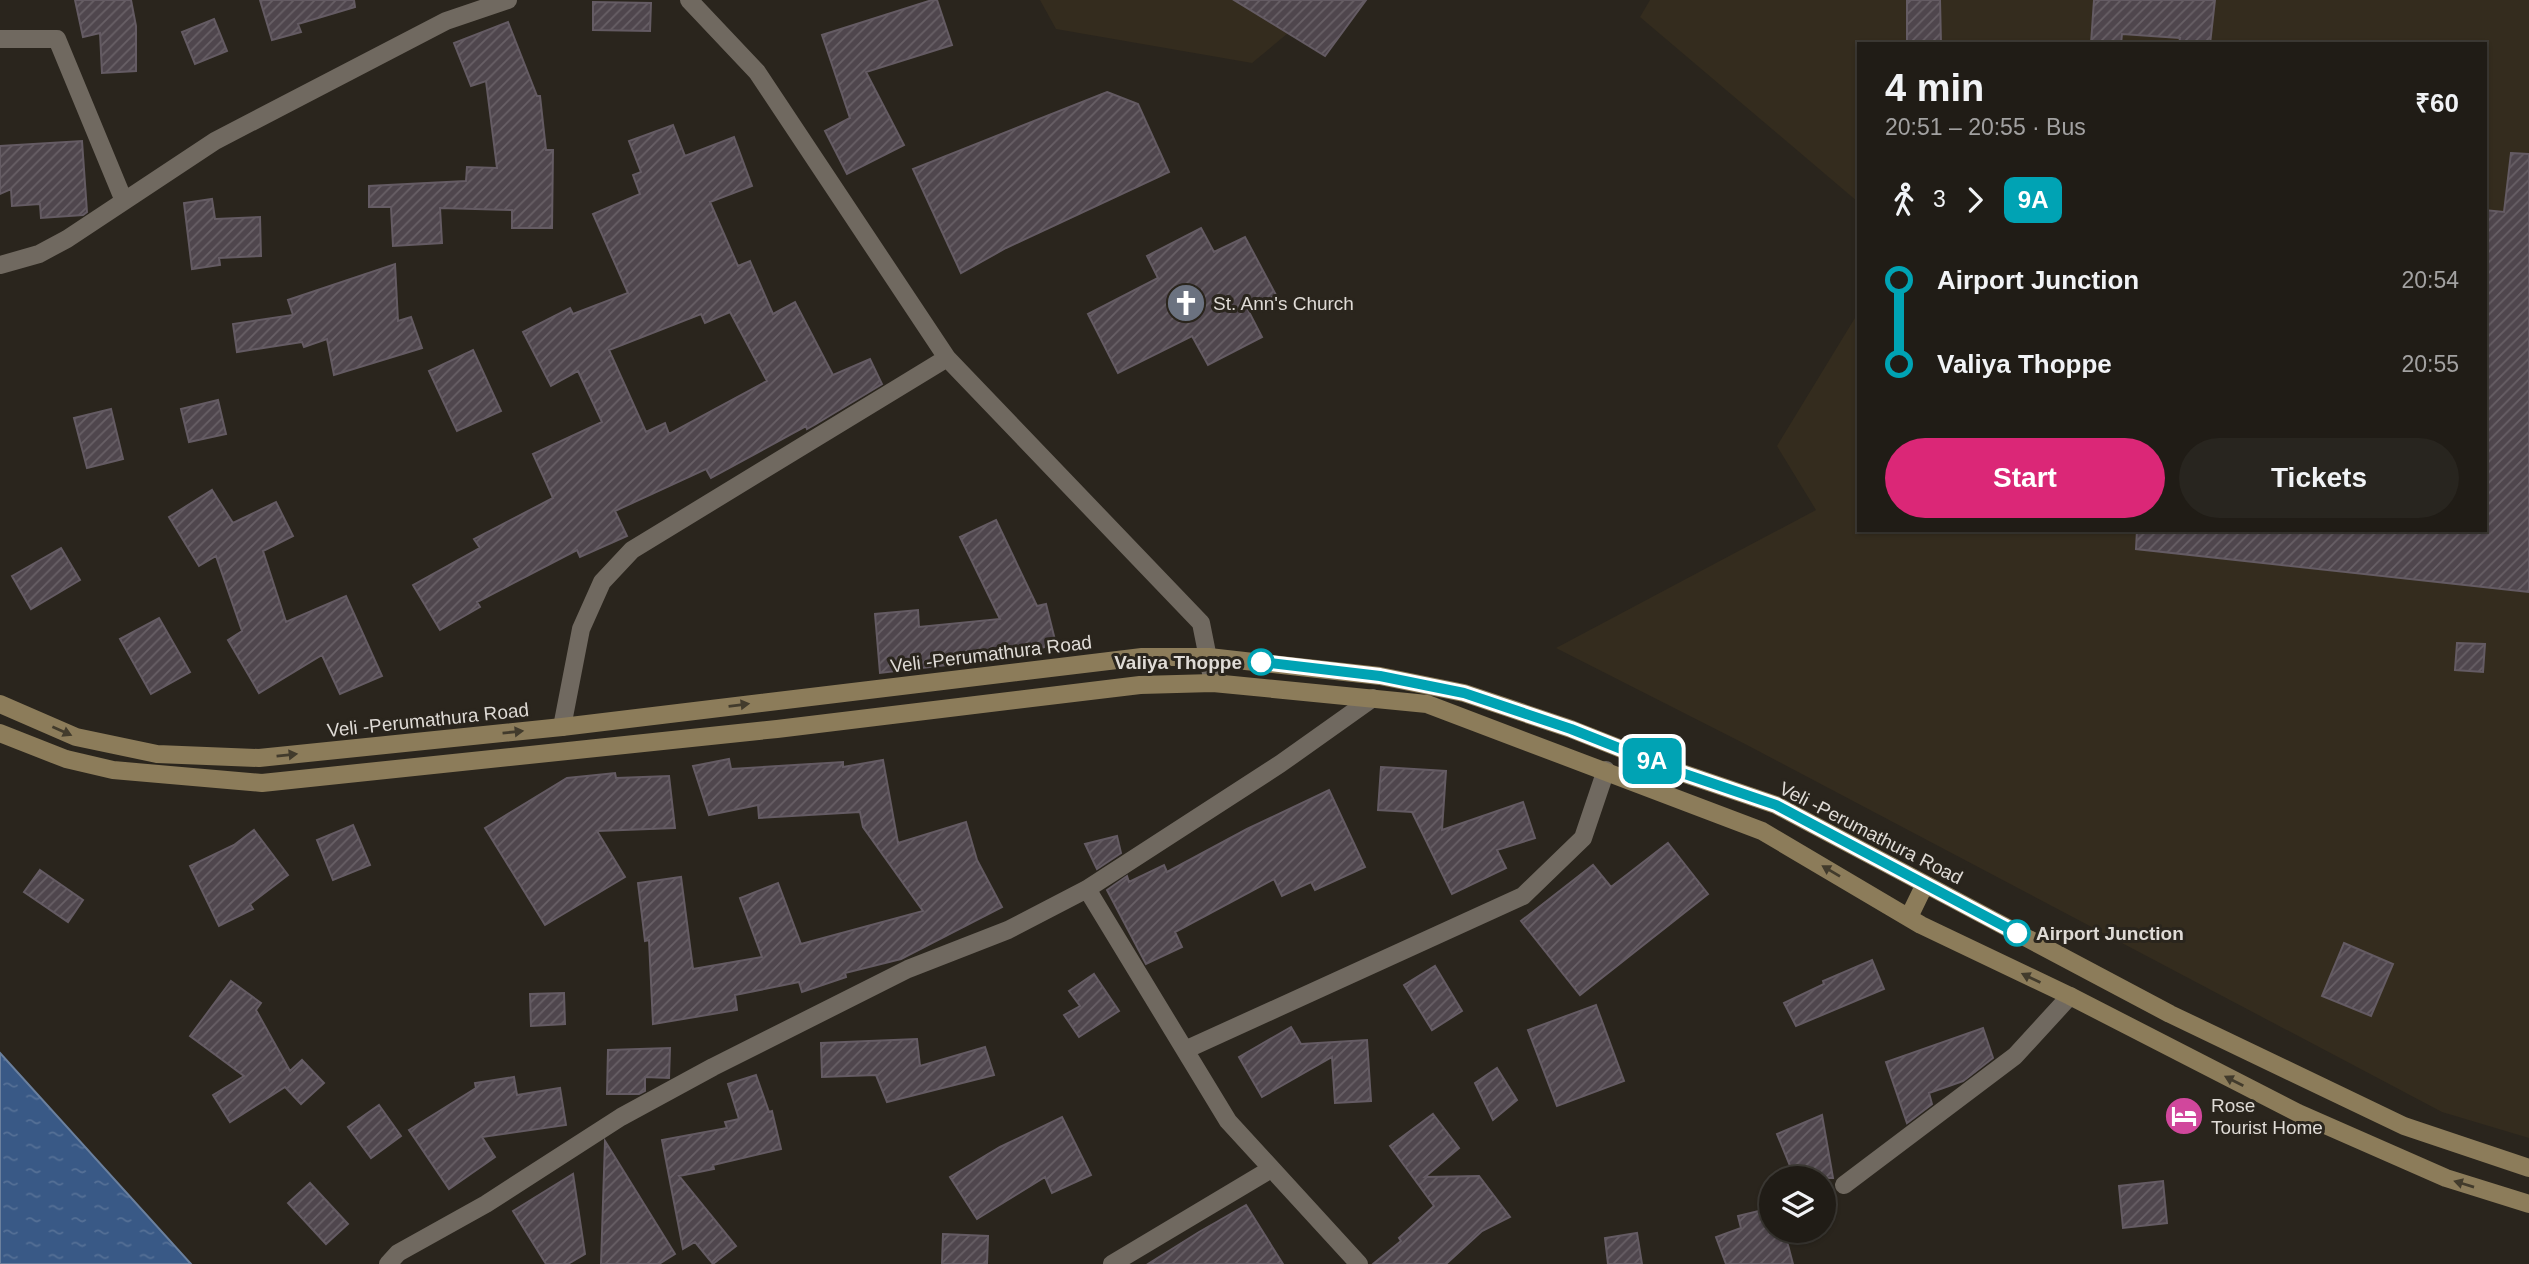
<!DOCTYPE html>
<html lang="en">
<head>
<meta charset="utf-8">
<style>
  :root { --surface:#201c16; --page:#28251f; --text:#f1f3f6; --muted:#a2a1a1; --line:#3d3a35; --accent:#db2777 }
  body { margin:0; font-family:Helvetica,sans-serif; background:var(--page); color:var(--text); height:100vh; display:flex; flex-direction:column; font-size:26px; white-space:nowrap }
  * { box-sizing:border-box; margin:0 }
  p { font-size:23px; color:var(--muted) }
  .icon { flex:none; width:38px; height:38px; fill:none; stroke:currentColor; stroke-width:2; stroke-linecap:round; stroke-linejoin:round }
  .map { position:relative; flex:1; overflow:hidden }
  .sheet { position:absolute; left:1857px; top:42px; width:630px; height:490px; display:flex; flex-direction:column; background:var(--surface); border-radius:0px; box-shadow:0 2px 5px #0004,0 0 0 2px var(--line) }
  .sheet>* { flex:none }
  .badge { padding:0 14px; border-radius:10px; font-size:24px; line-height:46px }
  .tools { position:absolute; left:1759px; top:1166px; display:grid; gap:14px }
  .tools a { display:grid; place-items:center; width:77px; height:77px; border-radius:50%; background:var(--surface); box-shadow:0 2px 5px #0004,0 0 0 2px var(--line); font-size:35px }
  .map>.badge { position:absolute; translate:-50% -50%; box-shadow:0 0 0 4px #fff }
  .legs { display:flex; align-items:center; gap:10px; height:77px; padding:0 28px; font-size:23px }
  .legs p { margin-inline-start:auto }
  .headline { display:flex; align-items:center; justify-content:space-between; height:119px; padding:0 28px }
  h1 { font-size:38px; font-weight:700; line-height:52px }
  .cta { display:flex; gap:14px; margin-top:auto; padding:14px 28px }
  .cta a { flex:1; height:80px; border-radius:42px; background:var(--accent); color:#fff; font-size:28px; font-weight:700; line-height:80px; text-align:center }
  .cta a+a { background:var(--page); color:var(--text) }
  ul { padding:0 28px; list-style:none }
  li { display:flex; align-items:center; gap:24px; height:84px; font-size:26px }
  li i { display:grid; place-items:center; width:10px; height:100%; margin:0 9px; background:currentColor }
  li i::after { content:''; width:18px; height:18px; margin:-9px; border:5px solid; border-radius:50%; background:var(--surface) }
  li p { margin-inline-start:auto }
  li:first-child i { background:linear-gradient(#0000 50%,currentColor 0) }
  li:last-child i { background:linear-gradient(currentColor 50%,#0000 0) }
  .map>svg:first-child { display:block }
  .built { fill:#342c1e }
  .water { fill:url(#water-ripples); stroke:#6b809e; stroke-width:2 }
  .building { fill:url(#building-hatch); stroke:#645b63; stroke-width:2; fill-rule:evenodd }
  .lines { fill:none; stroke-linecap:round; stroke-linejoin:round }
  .street { stroke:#706960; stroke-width:18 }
  .secondary { stroke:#8c7c5a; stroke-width:18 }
  .oneway { fill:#423b2c }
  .line-1-casing { stroke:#fff; stroke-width:16 }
  .line-1 { stroke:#00a3b4; stroke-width:10 }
  .stop-1-dot { fill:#fff; stroke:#00a3b4; stroke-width:3.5 }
  .labels { text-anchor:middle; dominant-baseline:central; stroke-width:6; stroke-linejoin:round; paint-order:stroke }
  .poi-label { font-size:19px; fill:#dfdbd6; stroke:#2a251d; text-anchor:start }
  .street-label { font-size:19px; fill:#dfdbd6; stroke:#2a251d }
  .stop-label { font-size:19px; font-weight:bold; fill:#dfdbd6; stroke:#2a251d; text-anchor:end }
</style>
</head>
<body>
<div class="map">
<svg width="2529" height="1264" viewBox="0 0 2529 1264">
  <defs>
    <pattern id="water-ripples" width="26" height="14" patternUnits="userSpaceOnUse" patternTransform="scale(1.75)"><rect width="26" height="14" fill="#395986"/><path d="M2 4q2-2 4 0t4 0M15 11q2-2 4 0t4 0" fill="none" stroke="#557096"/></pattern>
    <pattern id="building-hatch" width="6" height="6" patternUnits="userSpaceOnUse" patternTransform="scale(1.75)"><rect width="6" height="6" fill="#4f464d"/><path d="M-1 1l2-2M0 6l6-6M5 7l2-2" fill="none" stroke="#686066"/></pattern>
  </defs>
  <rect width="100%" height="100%" fill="#2a251d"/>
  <!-- built -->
  <path class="built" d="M1040 0H1328L1252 63 1056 29Z
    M1650 0H2529V1138L2442 1112 1747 745 1556 648 1816 510 1777 446 1858 313V530H2485V44H1858V202L1640 17Z"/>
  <!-- water -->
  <path class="water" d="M0 1053 191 1264H0Z"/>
  <!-- building -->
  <path class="building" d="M75 0H131L136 26V71L102 73 100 33 83 37Z
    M260 0H354L355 7 298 24 301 32 272 40Z
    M932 0H937L952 45 866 72 904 145 847 174 825 131 850 118 822 35Z
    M1234 0H1366L1325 56Z
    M1907 0H1940L1941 44H1907Z
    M2094 0H2215L2210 44H2179L2180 38 2122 34 2121 44H2091Z
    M593 2 651 3 650 31 593 30Z
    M214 19 227 51 195 64 182 32Z
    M508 22 537 96H540L546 150H553L552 228H512V210L440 208 442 243 393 246 391 207H369V186L466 181 467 167 497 168 486 81 471 86 454 43Z
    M1107 92 1138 104 1169 172 1006 248 961 273 913 169Z
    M673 125 685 156 734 137 752 186 710 202 738 266 750 261 773 314 795 302 833 375 870 359 882 384 816 424 807 429 806 426 711 478 706 469 615 511 627 536 580 557 577 550 477 602 480 607 440 630 413 585 480 548 474 539 553 498 533 454 602 422 578 371 551 386 523 332 570 308 573 314 628 293 593 214 640 194 633 175 641 172 629 141ZM730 312 767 381 669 434 665 423 646 432 609 350 701 314 705 323Z
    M82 141 87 212 83 215 41 218 40 204 12 206 11 189 0 194V146Z
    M2511 153 2529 154V592L2136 549 2137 530H2485V210L2504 212Z
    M212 199 215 219 260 217 261 256 219 258 220 265 192 269 184 203Z
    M1201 228 1214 252 1245 237 1276 295 1248 310 1262 337 1208 365 1192 336 1118 373 1088 314 1158 278 1147 256Z
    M395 264 398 321 411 317 422 348 334 375 327 339 304 347 302 342 237 352 233 324 293 315 288 300Z
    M473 350 501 411 457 431 429 371Z
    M218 400 226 434 189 442 181 409Z
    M111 409 123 459 87 468 74 418Z
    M212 490 233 523 276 502 293 536 263 551 286 622 346 596 382 676 340 694 322 655 259 693 228 640 242 631 216 556 199 566 169 517Z
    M996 520 1037 606 1046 604 1056 644 998 659 880 673 875 614 918 610 919 627 1000 619 960 537Z
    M61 548 80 580 31 609 12 576Z
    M159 618 190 672 151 694 120 639Z
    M2457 643 2485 644 2483 672 2455 670Z
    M729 759 731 769 843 762V767L883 760 898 843 966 822 977 860 1002 907 901 959 845 973 846 977 802 992 799 982 735 995 737 1010 653 1024 649 940 645 941 638 883 681 877 693 969 762 957 740 898 778 883 801 944 923 911 863 827 860 812 759 818 758 805 709 815 693 766Z
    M1381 767 1446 771 1442 830 1523 802 1535 838 1497 850 1506 868 1452 894 1412 812 1378 810Z
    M615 773 616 778 669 776 675 828 597 831 625 877 545 925 485 828 567 778Z
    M1329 790 1365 867 1315 890 1311 882 1282 896 1274 879 1175 932 1182 947 1146 964 1107 890 1127 876 1129 882 1164 865 1167 872 1247 829Z
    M353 825 370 865 333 880 317 840Z
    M254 830 288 875 250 904 253 909 219 926 190 866 234 845Z
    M1117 836 1121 853 1097 869 1085 844Z
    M1668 843 1708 894 1580 995 1521 921 1593 865 1611 887Z
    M40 870 83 900 68 922 24 892Z
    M2344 943 2393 964 2371 1016 2322 996Z
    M1872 960 1884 989 1796 1026 1784 1003 1824 984 1823 981Z
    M1435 966 1462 1011 1432 1030 1404 985Z
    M1094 974 1119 1011 1079 1037 1064 1015 1080 1006 1069 991Z
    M231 981 261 1003 256 1010 290 1071 302 1060 324 1083 301 1104 285 1087 230 1122 213 1095 244 1076 190 1036Z
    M564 993 565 1024 531 1026 530 994Z
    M1596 1005 1624 1081 1557 1106 1528 1030Z
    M1291 1027 1301 1044 1367 1040 1371 1101 1335 1103 1332 1057 1262 1097 1239 1057Z
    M1983 1028 1993 1058 1963 1081 1929 1093 1932 1104 1907 1123 1886 1062Z
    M917 1039 920 1066 985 1047 994 1075 887 1102 876 1075 822 1077 821 1043Z
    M670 1048 669 1078 645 1077V1091L639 1094H607L608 1050Z
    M1497 1068 1517 1100 1493 1120 1475 1083Z
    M756 1075 769 1112 772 1111 781 1149 713 1165 714 1169 679 1176 736 1246 713 1264 695 1242 683 1249 662 1140 727 1128 725 1122 739 1119 728 1084Z
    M514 1077 517 1095 560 1088 566 1125 482 1137 495 1157 449 1189 409 1130 476 1088 475 1083Z
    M379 1105 401 1136 371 1158 348 1127Z
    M1433 1114 1459 1148 1425 1177 1479 1176 1510 1217 1482 1231 1446 1264H1373L1401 1241 1399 1238 1434 1206 1390 1146Z
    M1822 1115 1833 1178H1795L1777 1134Z
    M1062 1117 1091 1175 1052 1193 1045 1177 977 1219 950 1177 1000 1147Z
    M605 1141 675 1254 659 1264H601Z
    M573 1174 585 1254 568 1264H546L513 1211Z
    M2163 1181 2167 1223 2123 1228 2119 1186Z
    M310 1183 348 1224 326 1244 288 1203Z
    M1246 1205 1283 1264H1148L1199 1232Z
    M1771 1208V1230H1784L1793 1264H1726L1716 1237 1741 1228 1738 1216Z
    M1637 1233 1642 1264H1608L1605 1238Z
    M943 1234 988 1236 987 1264H942Z"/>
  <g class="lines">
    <!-- street -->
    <path class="street" d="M689 0 757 72 947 358 1201 623 1213 683
      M0 39H57L124 201
      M0 265 39 254 67 239 215 141 446 21 508 0
      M562 727 581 629 602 582 632 550 947 358
      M1087 889 1228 1121 1359 1264
      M1185 1050 1523 896 1583 838 1606 770
      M1844 1185 2015 1056 2070 996
      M388 1264 398 1253 486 1204 621 1117 713 1067 908 969 1008 930 1087 889 1280 764 1373 698
      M1112 1264 1271 1169"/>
    <!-- secondary -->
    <path class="secondary" d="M0 704 76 737 157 754 259 758 562 727 1142 657H1209L1380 676 1464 693 1571 729 1682 773 1776 805 2170 1014 2404 1126 2529 1168
      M0 733 66 759 113 770 262 783 777 729 1140 685 1213 683 1427 704 1762 831 1921 925 2070 996 2298 1113 2446 1178 2529 1204
      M1909 917 1925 884"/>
  </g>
  <!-- one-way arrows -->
  <defs><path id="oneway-solid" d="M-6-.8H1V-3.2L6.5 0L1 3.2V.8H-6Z" transform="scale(1.75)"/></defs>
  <g class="oneway">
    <use href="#oneway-solid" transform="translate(739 705) rotate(-7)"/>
    <use href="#oneway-solid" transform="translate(62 731) rotate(24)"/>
    <use href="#oneway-solid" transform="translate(513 732) rotate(-6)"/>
    <use href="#oneway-solid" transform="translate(287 755) rotate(-6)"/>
    <use href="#oneway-solid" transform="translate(1831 871) rotate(-149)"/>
    <use href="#oneway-solid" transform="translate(2031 978) rotate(-154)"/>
    <use href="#oneway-solid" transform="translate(2234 1081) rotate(-153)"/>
    <use href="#oneway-solid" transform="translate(2464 1184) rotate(-163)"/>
  </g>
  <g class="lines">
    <!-- line-1 casing -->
    <g class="line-1-casing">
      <path id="line-1" d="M1261 662 1380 676 1464 693 1571 729 1682 773 1776 805 2017 933"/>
    </g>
    <!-- line-1 -->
    <use href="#line-1" class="line-1"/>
  </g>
  <!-- icons -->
  <defs>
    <g id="church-disc" transform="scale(2.0125)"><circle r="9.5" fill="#6b7280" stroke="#2a251d"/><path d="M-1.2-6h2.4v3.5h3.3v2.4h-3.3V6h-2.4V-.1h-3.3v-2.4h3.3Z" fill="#fff"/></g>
    <g id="hotel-disc" transform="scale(2.0125)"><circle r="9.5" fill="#d1479c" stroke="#2a251d"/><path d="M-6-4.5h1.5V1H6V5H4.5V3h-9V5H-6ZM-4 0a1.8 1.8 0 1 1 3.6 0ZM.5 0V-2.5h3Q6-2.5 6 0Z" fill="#fff"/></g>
  </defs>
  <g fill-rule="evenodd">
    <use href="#church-disc" x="1186" y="303"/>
    <use href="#hotel-disc" x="2184" y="1116"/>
  </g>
  <!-- markers -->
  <g class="stop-1-dot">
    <circle cx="1261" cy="662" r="12"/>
    <circle cx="2017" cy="933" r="12"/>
  </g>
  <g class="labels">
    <!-- poi labels -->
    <g class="poi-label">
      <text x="1213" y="303">St. Ann's Church</text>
      <text x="2211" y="1105">Rose<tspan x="2211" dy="22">Tourist Home</tspan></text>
    </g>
    <!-- street labels -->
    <g class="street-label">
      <text transform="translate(991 654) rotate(-7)">Veli -Perumathura Road</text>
      <text transform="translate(428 720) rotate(-6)">Veli -Perumathura Road</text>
      <text transform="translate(1871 833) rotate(27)">Veli -Perumathura Road</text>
    </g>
    <!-- stop labels -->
    <g class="stop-label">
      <text x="1242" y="662">Valiya Thoppe</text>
      <text x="2036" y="933" text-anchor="start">Airport Junction</text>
    </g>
  </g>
</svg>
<div class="tools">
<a><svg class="icon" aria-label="layers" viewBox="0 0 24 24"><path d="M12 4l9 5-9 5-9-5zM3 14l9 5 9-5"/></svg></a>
</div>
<b class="badge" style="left:1652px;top:761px;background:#00a3b4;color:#fff">9A</b>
<section class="sheet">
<div class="headline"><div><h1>4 min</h1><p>20:51 – 20:55 · Bus</p></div><b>₹60</b></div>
<div class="legs"><svg class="icon" aria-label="walk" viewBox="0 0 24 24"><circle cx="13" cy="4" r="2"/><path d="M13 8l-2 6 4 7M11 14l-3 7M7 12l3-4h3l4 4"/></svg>3<svg class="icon" aria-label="forward" viewBox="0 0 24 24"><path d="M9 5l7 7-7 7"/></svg><b class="badge" style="background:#00a3b4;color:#fff">9A</b></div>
<ul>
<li><i style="color:#00a3b4"></i><b>Airport Junction</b><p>20:54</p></li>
<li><i style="color:#00a3b4"></i><b>Valiya Thoppe</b><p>20:55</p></li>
</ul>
<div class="cta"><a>Start</a><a>Tickets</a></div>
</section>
</div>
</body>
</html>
